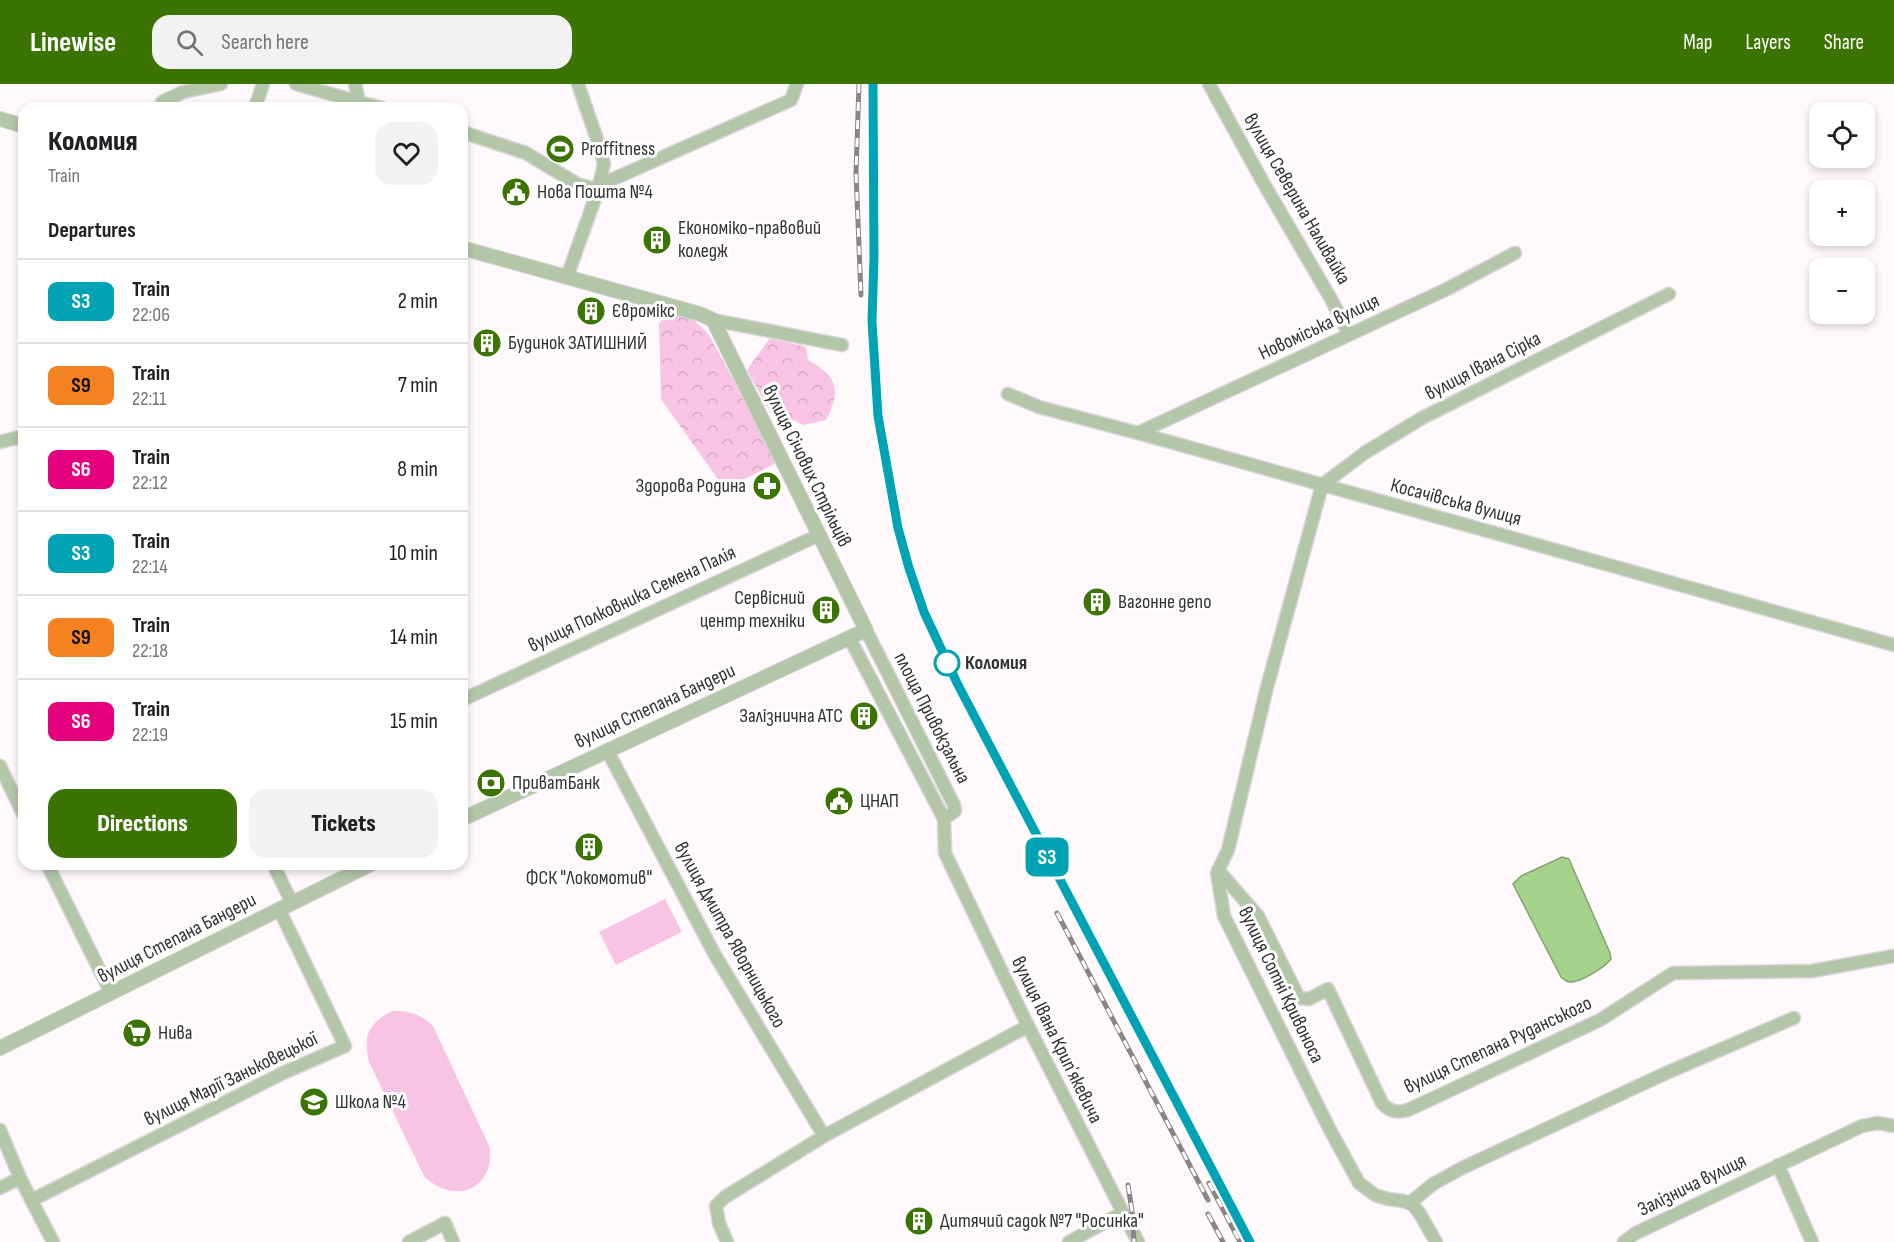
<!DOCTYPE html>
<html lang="en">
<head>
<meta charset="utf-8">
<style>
  :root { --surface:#fff; --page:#f2f2f2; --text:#202124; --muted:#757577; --line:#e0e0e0; --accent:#3c7403 }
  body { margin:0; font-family:"Sofia Sans Condensed",sans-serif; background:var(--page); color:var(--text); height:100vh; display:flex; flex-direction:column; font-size:22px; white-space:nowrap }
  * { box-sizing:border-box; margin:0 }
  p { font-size:20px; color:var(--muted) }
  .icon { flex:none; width:33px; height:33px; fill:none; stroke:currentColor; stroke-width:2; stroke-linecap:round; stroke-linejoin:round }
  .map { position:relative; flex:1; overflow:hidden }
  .side { position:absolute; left:18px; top:18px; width:450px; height:768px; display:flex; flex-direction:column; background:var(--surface); border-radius:18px; box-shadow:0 3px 9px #0003 }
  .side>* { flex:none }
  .badge { padding:0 12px; border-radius:9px; font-size:21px; line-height:39px }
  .controls { position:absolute; left:1809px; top:18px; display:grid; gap:12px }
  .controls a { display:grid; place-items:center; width:66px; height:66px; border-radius:12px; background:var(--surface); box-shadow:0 3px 9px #0003; font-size:30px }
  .map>.badge { position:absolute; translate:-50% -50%; box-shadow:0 0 0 3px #fff }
  h2 { padding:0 30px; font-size:22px; line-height:54px }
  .round { display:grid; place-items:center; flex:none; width:63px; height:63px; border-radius:18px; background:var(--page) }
  .overview { display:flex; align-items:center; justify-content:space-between; height:102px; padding:0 30px }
  h1 { font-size:28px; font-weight:800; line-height:45px }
  .button { display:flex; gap:12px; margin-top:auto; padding:12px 30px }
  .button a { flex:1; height:69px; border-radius:18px; background:var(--accent); color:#fff; font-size:24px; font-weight:800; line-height:69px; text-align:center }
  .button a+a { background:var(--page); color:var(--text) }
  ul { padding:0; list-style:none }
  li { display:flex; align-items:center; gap:18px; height:84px; padding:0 30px; border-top:2px solid var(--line) }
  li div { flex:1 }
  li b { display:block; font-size:22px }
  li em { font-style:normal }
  li .badge { min-width:66px; font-weight:700; text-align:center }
  header { display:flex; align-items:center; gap:36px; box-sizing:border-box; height:84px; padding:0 30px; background:var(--accent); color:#fff }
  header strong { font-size:28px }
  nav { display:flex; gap:33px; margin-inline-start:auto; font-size:21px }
  .search { width:420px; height:54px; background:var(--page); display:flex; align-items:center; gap:15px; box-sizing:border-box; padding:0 21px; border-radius:18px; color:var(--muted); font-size:22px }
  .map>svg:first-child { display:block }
  .grass { fill:#f7c4e4 }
  .park { fill:url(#park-crowns) }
  .water { fill:#a4d28a; stroke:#82a270; stroke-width:1.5 }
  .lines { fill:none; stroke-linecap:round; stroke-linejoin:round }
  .minor-casing { stroke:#dad5d8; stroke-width:15 }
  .tertiary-casing { stroke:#dad5d8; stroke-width:16 }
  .minor { stroke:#b3c7a8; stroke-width:12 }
  .tertiary { stroke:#b3c7a8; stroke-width:14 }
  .rail-casing { stroke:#898587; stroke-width:5 }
  .rail { stroke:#fff; stroke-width:3; stroke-dasharray:9; stroke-linecap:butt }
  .line-casing { stroke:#fff; stroke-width:14 }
  .line { stroke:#00a3b4; stroke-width:9 }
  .stop-dot { fill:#fff; stroke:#00a3b4; stroke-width:3 }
  .labels { text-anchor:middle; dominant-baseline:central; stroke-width:6; stroke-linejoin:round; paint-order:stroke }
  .poi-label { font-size:20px; fill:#333132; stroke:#fff; text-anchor:start }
  .street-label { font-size:20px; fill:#333132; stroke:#fff }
  .stop-label { font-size:20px; font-weight:bold; fill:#333132; stroke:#fff; text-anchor:start }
</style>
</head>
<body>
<header>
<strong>Linewise</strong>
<div class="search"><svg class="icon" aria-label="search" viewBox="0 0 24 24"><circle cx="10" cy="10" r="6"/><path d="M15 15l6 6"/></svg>Search here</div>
<nav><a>Map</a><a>Layers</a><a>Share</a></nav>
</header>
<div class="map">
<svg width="1894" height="1158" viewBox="0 0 1894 1158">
  <defs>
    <pattern id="park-crowns" width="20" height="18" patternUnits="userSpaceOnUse" patternTransform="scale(1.5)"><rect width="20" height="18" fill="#f7c4e4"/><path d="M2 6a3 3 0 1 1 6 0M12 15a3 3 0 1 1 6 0" fill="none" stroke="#d4a9c4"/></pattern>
  </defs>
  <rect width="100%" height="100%" fill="#fff9fc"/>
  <!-- grass -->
  <path class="grass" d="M665 815 682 848 616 881 599 848Z
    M392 927C409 927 421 930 433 942L490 1064C494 1107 453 1121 424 1092L369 978C363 951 368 940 392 927Z"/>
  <!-- park -->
  <path class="park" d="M668 230 688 231 708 249 778 378 725 405 661 315 659 240Z
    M770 254 806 263 808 276C837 292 842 306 826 336L803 341 794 336 781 338 775 334 766 321 747 286Z"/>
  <!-- water -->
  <path class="water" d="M1562 773 1569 775 1572 782 1610 869 1611 875C1605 883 1580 899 1570 898 1565 897 1565 896 1561 893L1513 800 1521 792Z"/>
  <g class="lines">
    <!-- minor casing -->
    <g class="minor-casing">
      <path id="minor" d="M296 0 359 18
        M355 0 359 18 382 24
        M1209 0 1264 100 1331 215 1349 250
        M162 18 183 8 221 0
        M255 24 263 0
        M462 48 526 69 577 100 598 106 611 96 791 16 797 0
        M567 193 598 106 604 80 601 67 578 0
        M713 236 842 261
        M1008 310 1039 323 1138 349 1894 561
        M1138 349 1445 206 1515 169
        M0 358 24 352
        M1322 401 1266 607 1228 766 1217 789 1224 832 1229 842 1329 1044 1359 1099 1375 1111 1388 1115 1404 1117 1413 1121 1420 1130 1436 1158
        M1322 401 1366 368 1422 334 1669 210
        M866 546 954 721 955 727 944 735
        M849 553 944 735 945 769 1028 942 1138 1158
        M462 616 819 451
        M607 666 715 871 824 1052
        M0 682 24 732
        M47 780 111 909
        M273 780 292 819
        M1218 786 1258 832 1299 914 1309 915 1328 905 1382 1019C1390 1028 1397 1029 1408 1026L1600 936 1673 889 1812 887 1894 872
        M0 1046 20 1094 53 1158
        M1778 1081 1812 1158
        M0 1104 20 1094
        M32 1116 283 989 345 962 279 825
        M1410 1119 1433 1100 1462 1084 1664 990 1794 934
        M409 1158 445 1139 453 1158
        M727 1158 719 1139 716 1122 725 1113 824 1052 1028 942
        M1069 1158 1122 1129
        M1624 1158 1636 1149 1862 1042 1878 1039 1894 1042"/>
    </g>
    <!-- tertiary casing -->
    <g class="tertiary-casing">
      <path id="tertiary" d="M0 35 24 42
        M462 164 700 230 713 236 866 546 462 735
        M0 964 371 780"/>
    </g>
    <!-- minor -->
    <use href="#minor" class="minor"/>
    <!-- tertiary -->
    <use href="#tertiary" class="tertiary"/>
    <!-- rail casing -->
    <g class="rail-casing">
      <path id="rail" d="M859 0 856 89 861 211
        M873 0 874 173 872 237 878 332 898 444 909 484 924 528 947 579 1250 1158
        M1057 829 1208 1116
        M1209 1099 1240 1158
        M1128 1101 1132 1127 1134 1158
        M1208 1130 1223 1158"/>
    </g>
    <!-- rail -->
    <use href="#rail" class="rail"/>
  </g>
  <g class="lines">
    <!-- line casing -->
    <g class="line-casing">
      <path id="line" d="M873 0 874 173 872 237 878 332 898 444 909 484 924 528 957 599 1250 1158"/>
    </g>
    <!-- line -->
    <use href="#line" class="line"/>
  </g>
  <!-- icons -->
  <defs>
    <g id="stadium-disc" transform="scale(1.5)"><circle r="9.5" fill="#3c7403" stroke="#fff"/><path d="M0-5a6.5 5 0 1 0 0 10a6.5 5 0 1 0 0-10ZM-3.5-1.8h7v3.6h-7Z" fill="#fff"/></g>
    <g id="civic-disc" transform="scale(1.5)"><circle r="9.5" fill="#3c7403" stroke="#fff"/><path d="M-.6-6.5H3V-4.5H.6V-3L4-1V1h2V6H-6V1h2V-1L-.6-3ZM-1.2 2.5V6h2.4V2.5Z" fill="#fff"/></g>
    <g id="building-disc" transform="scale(1.5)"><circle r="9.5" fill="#3c7403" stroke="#fff"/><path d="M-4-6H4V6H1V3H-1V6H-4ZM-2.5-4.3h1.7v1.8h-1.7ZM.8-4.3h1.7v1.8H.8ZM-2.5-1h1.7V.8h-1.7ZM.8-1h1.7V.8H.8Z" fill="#fff"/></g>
    <g id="pharmacy-disc" transform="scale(1.5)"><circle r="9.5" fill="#3c7403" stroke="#fff"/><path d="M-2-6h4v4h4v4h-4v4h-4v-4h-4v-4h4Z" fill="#fff"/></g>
    <g id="bank-disc" transform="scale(1.5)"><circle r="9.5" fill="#3c7403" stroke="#fff"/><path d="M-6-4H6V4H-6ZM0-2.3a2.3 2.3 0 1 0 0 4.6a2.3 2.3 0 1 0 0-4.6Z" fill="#fff"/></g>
    <g id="supermarket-disc" transform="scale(1.5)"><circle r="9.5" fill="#3c7403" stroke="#fff"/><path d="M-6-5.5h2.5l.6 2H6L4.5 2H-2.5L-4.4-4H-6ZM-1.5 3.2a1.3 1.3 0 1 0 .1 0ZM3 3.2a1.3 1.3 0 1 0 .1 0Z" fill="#fff"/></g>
    <g id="school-disc" transform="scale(1.5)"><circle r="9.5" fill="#3c7403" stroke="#fff"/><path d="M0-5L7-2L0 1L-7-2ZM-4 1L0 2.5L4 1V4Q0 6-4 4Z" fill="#fff"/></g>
  </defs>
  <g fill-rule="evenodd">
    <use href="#stadium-disc" x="560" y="65"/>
    <use href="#civic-disc" x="516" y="108"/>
    <use href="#building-disc" x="657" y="156"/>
    <use href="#building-disc" x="591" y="227"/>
    <use href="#building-disc" x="487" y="259"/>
    <use href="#pharmacy-disc" x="767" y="402"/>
    <use href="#building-disc" x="1097" y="518"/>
    <use href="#building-disc" x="826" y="526"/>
    <use href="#building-disc" x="864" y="632"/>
    <use href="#bank-disc" x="491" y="699"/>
    <use href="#civic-disc" x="839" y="717"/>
    <use href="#building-disc" x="589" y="763"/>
    <use href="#supermarket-disc" x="137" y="949"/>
    <use href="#school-disc" x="314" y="1018"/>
    <use href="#building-disc" x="919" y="1137"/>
  </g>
  <!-- markers -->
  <circle class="stop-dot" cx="947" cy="579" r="12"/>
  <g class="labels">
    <!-- poi labels -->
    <g class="poi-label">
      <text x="581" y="65">Proffitness</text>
      <text x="537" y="108">Нова Пошта №4</text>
      <text x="678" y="144">Економіко-правовий<tspan x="678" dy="23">коледж</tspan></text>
      <text x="612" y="227">Євромікс</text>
      <text x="508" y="259">Будинок ЗАТИШНИЙ</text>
      <text x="746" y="402" text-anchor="end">Здорова Родина</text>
      <text x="805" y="514" text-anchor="end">Сервісний<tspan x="805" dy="23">центр техніки</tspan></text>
      <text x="1118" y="518">Вагонне депо</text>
      <text x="843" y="632" text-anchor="end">Залізнична АТС</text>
      <text x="512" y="699">ПриватБанк</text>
      <text x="860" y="717">ЦНАП</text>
      <text x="589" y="794" text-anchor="middle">ФСК "Локомотив"</text>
      <text x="158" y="949">Нива</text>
      <text x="335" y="1018">Школа №4</text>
      <text x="940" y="1137">Дитячий садок №7 "Росинка"</text>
    </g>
    <!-- street labels -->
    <g class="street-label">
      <text transform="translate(1297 115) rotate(60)">вулиця Северина Наливайка</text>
      <text transform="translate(1319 243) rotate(-25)">Новоміська вулиця</text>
      <text transform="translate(1483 282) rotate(-27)">вулиця Івана Сірка</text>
      <text transform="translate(807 382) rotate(64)">вулиця Січових Стрільців</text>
      <text transform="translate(1456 418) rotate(15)">Косачівська вулиця</text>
      <text transform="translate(632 515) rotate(-25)">вулиця Полковника Семена Палія</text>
      <text transform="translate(655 622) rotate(-25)">вулиця Степана Бандери</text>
      <text transform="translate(932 634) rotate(63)">площа Привокзальна</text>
      <text transform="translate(730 851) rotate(61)">вулиця Дмитра Яворницького</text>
      <text transform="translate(177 854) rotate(-27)">вулиця Степана Бандери</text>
      <text transform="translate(1281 901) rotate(64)">вулиця Сотні Кривоноса</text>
      <text transform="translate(1057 956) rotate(64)">вулиця Івана Крипʼякевича</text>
      <text transform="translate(1498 961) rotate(-25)">вулиця Степана Руданського</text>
      <text transform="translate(231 995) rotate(-26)">вулиця Марії Заньковецької</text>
      <text transform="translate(1692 1101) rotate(-26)">Залізнича вулиця</text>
    </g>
    <!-- stop labels -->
    <g class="stop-label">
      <text x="965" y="579">Коломия</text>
    </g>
  </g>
</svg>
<div class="controls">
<a><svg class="icon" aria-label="locate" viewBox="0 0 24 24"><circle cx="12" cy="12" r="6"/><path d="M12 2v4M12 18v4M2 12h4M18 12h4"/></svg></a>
<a>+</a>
<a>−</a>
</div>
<b class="badge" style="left:1047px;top:773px;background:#00a3b4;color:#fff">S3</b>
<section class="side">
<div class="overview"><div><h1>Коломия</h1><p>Train</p></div><a class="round"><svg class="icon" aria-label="heart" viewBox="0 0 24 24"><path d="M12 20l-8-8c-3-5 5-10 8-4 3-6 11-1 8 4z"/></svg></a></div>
<h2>Departures</h2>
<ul>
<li><span class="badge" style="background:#00a3b4;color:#fff">S3</span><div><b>Train</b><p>22:06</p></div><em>2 min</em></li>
<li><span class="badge" style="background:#f58220;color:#111">S9</span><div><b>Train</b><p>22:11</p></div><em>7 min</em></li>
<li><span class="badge" style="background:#e6007e;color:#fff">S6</span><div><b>Train</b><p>22:12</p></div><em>8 min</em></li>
<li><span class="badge" style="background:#00a3b4;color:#fff">S3</span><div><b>Train</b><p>22:14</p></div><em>10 min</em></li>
<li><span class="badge" style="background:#f58220;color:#111">S9</span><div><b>Train</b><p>22:18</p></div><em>14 min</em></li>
<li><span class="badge" style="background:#e6007e;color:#fff">S6</span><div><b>Train</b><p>22:19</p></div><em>15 min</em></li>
</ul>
<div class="button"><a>Directions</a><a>Tickets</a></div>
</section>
</div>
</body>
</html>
